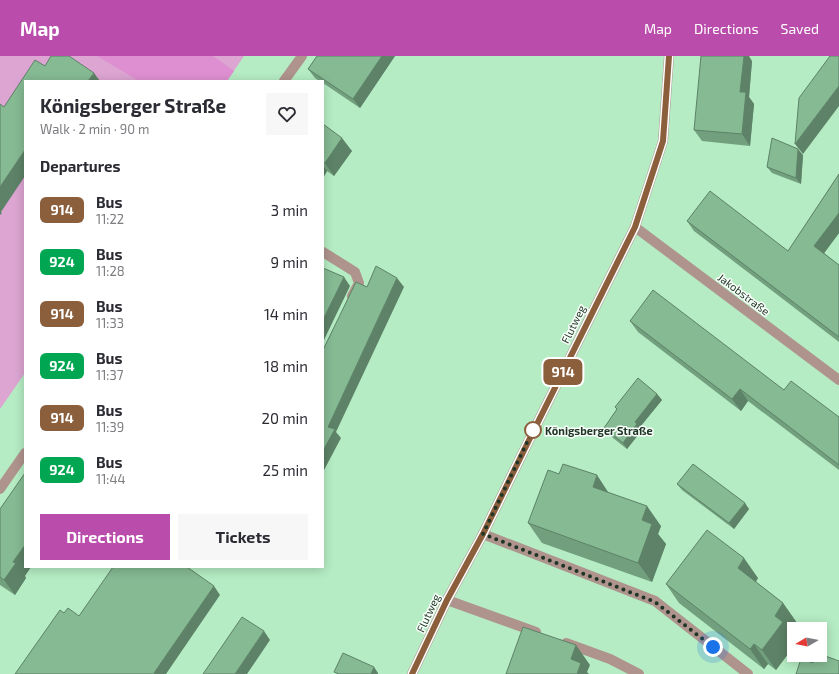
<!DOCTYPE html>
<html lang="en">
<head>
<meta charset="utf-8">
<style>
  :root { --surface:#fff; --page:#f7f7f7; --text:#2b2b33; --muted:#7c7c81; --accent:#ba4dac }
  body { margin:0; font-family:"Exo 2",sans-serif; background:var(--page); color:var(--text); height:100vh; display:flex; flex-direction:column; font-size:15px; white-space:nowrap }
  * { box-sizing:border-box; margin:0 }
  p { font-size:13px; color:var(--muted) }
  .icon { flex:none; width:22px; height:22px; fill:none; stroke:currentColor; stroke-width:2; stroke-linecap:round; stroke-linejoin:round }
  .map { position:relative; flex:1; overflow:hidden }
  .sheet { position:absolute; left:24px; top:24px; width:300px; height:488px; display:flex; flex-direction:column; background:var(--surface); border-radius:0px; box-shadow:0 2px 10px #0003 }
  .sheet>* { flex:none }
  .badge { padding:0 8px; border-radius:6px; font-size:14px; line-height:26px }
  .needle { width:26px; rotate:260deg }
  .tools { position:absolute; left:787px; top:566px; display:grid; gap:8px }
  .tools a { display:grid; place-items:center; width:40px; height:40px; border-radius:0px; background:var(--surface); box-shadow:0 2px 10px #0003; font-size:20px }
  .you { position:absolute; width:20px; height:20px; margin:-10px; border:3px solid #fff; border-radius:50%; background:#1a73e8; box-shadow:0 0 0 6px #1a73e833 }
  .map>.badge { position:absolute; translate:-50% -50%; box-shadow:0 0 0 2px #fff }
  h2 { padding:0 16px; font-size:15px; line-height:36px }
  .round { display:grid; place-items:center; flex:none; width:42px; height:42px; border-radius:0px; background:var(--page) }
  .headline { display:flex; align-items:center; justify-content:space-between; height:68px; padding:0 16px }
  h1 { font-size:19px; font-weight:700; line-height:30px }
  .primary-button { display:flex; gap:8px; margin-top:auto; padding:8px 16px }
  .primary-button a { flex:1; height:46px; border-radius:0px; background:var(--accent); color:#fff; font-size:16px; font-weight:700; line-height:46px; text-align:center }
  .primary-button a+a { background:var(--page); color:var(--text) }
  ul { padding:0; list-style:none }
  li { display:flex; align-items:center; gap:12px; height:52px; padding:0 16px }
  li div { flex:1 }
  li b { display:block; font-size:15px }
  li em { font-style:normal }
  li .badge { min-width:44px; font-weight:700; text-align:center }
  header { display:flex; align-items:center; gap:24px; box-sizing:border-box; height:56px; padding:0 20px; background:var(--accent); color:#fff }
  header strong { font-size:19px }
  nav { display:flex; gap:22px; margin-inline-start:auto; font-size:14px }
  .map>svg:first-child { display:block }
  .green { fill:#dca5d2 }
  .forest { fill:#de8fd1 }
  .lines { fill:none; stroke-linecap:round; stroke-linejoin:round }
  .service { stroke:#af938d; stroke-width:10 }
  .minor { stroke:#af938d; stroke-width:10 }
  .wall { fill:#72a07e }
  .shaded-wall { fill:#5d8267 }
  .building { fill:#85ba93; stroke:#5d8267 }
  .line-casing { stroke:#fff; stroke-width:9 }
  .line { stroke:#8b5e3c; stroke-width:6 }
  .walk { stroke:#1f3525; stroke-width:4; stroke-dasharray:0 7.2 }
  .stop-dot { fill:#fff; stroke:#8b5e3c; stroke-width:2 }
  .labels { text-anchor:middle; dominant-baseline:central; stroke-width:3; stroke-linejoin:round; paint-order:stroke }
  .street-label { font-size:11px; fill:#1f3525; stroke:#f9fffa }
  .stop-label { font-size:11px; font-weight:bold; fill:#1f3525; stroke:#f9fffa; text-anchor:start }
</style>
</head>
<body>
<header>
<strong>Map</strong>
<nav><a>Map</a><a>Directions</a><a>Saved</a></nav>
</header>
<div class="map">
<svg width="839" height="618" viewBox="0 0 839 618">
  <rect width="100%" height="100%" fill="#b5ecc3"/>
  <!-- green -->
  <path class="green" d="M0 0H244L227 25H25V317L0 353Z"/>
  <!-- forest -->
  <path class="forest" d="M97 0H213L234 15 227 25H139Z"/>
  <g class="lines">
    <!-- service -->
    <path class="service" d="M323 196 355 216 359 227 352 240
      M483 478 655 545 748 618
      M447 544 536 576
      M566 587 610 603 639 618"/>
    <!-- minor -->
    <path class="minor" d="M284 25 302 0
      M635 171 839 324
      M0 433 25 397
      M412 618 447 544 483 478 534 374 635 171 663 85 669 0"/>
  </g>
  <!-- wall -->
  <path class="wall" d="M317 0H395L360 52 323 27V25H319L315 22 308 13Z
    M752 5 749 41 754 48 750 90 702 85 694 74Z
    M323 68 352 95 334 120 327 115 323 122Z
    M803 99 801 128 772 117 767 111Z
    M839 118V177L824 197 839 209V286L694 175 687 165 788 195Z
    M630 265 784 334 839 361V414L748 345 741 355 638 276Z
    M657 338 662 344 640 371 642 374 627 393 608 378 604 372 617 354 615 351Z
    M559 418 609 437 661 470 658 478 666 488 652 526 542 487 528 467Z
    M677 428 749 453 734 473 682 434Z
    M0 453 25 520 26 522 15 539 0 529Z
    M758 522 756 526 783 547 797 567 791 577 794 582V590L776 614 768 608 764 613 679 547 666 528Z"/>
  <!-- shaded-wall -->
  <path class="shaded-wall" d="M382 0H395L360 52 353 43Z
    M744 0H749L752 5 749 41 754 48 750 90 742 78 740 36Z
    M94 17 100 25H88Z
    M839 30V50L803 98 795 88Z
    M342 82 352 95 334 120 325 107Z
    M798 93 803 99 801 128 796 122Z
    M25 94V120L1 156 2 157 0 159V131Z
    M323 110 327 115 323 122Z
    M839 157V177L822 200 814 190Z
    M344 221 350 230 323 286V264Z
    M397 222 404 231 336 376 341 382 323 416V395L328 371Z
    M740 333 748 345 741 355 732 343Z
    M657 338 662 344 640 371 642 374 627 393 623 387 635 366Z
    M597 419 610 439 593 431Z
    M745 447 749 453 734 473 729 467Z
    M647 450 661 470 658 478 666 488 652 526 638 507 642 464Z
    M25 489V511H31L25 520 26 522 15 539 4 524 13 506Z
    M744 502 758 522 751 532 738 512Z
    M214 530 220 539 166 618H155L154 617Z
    M783 547 797 567 791 577 794 582V590L776 614 762 594 775 560Z
    M264 575 270 584 247 618H235Z
    M754 588 768 608 764 613 750 593Z
    M576 589 590 609 587 616 589 618H577L571 603Z
    M374 611 378 617V618H371Z"/>
  <!-- building -->
  <path class="building" d="M51 0H69L94 17 88 25H25V94L0 131V48L4 51 35 4 45 10Z
    M317 0H382L353 43 308 13Z
    M701 0H744L740 36H746L742 78 694 74Z
    M830 0H839V30L795 88 799 42Z
    M323 68 342 82 325 107 323 106Z
    M772 82 798 93 796 122 767 111Z
    M839 118V157L814 190 839 209V281L687 165 710 135 788 195Z
    M376 210 397 222 328 371 335 373 323 395V294L356 226 367 231Z
    M323 212 344 221 323 264Z
    M653 234 784 334 791 325 839 361V409L740 333 732 343 630 265Z
    M638 322 657 338 635 366 637 368 623 387 604 372 617 353 615 351Z
    M563 408 597 419 593 431 647 450 642 464 652 468 638 507 528 467 548 414 559 418Z
    M693 408 745 447 729 467 677 428Z
    M25 417V489L13 506 16 507 4 524 0 521V453Z
    M707 474 744 502 738 512 783 547 775 560 783 566 762 594 754 588 750 593 666 528Z
    M113 511H187L214 530 154 617 156 618H15L60 554 64 557 68 552 79 560Z
    M242 561 264 575 235 618H203Z
    M523 571 576 589 571 603 581 607 577 618H506Z
    M343 597 374 611 371 618H339L334 616Z
    M820 598 839 605V618H796L801 603 813 607 816 599H820Z"/>
  <g class="lines">
    <!-- line casing -->
    <g class="line-casing">
      <path id="line" d="M412 618 447 544 483 478 534 374 635 171 663 85 669 0"/>
    </g>
    <!-- line -->
    <use href="#line" class="line"/>
    <!-- walk -->
    <path class="walk" d="M533 374 483 478 655 546 713 591"/>
  </g>
  <!-- markers -->
  <circle class="stop-dot" cx="533" cy="374" r="8"/>
  <g class="labels">
    <!-- street labels -->
    <g class="street-label">
      <text transform="translate(744 238) rotate(37)">Jakobstraße</text>
      <text transform="translate(573 268) rotate(-64)">Flutweg</text>
      <text transform="translate(428 557) rotate(-65)">Flutweg</text>
    </g>
    <!-- stop labels -->
    <g class="stop-label">
      <text x="545" y="374">Königsberger Straße</text>
    </g>
  </g>
</svg>
<div class="tools">
<a><svg class="needle" viewBox="-14 -14 28 28"><path d="M0-13l5 13h-10z" fill="#e53935"/><path d="M0 13l5-13h-10z" fill="#7c7c81"/></svg></a>
</div>
<div class="you" style="left:713px;top:591px"></div>
<b class="badge" style="left:563px;top:316px;background:#8b5e3c;color:#fff">914</b>
<section class="sheet">
<div class="headline"><div><h1>Königsberger Straße</h1><p>Walk · 2 min · 90 m</p></div><a class="round"><svg class="icon" aria-label="heart" viewBox="0 0 24 24"><path d="M12 20l-8-8c-3-5 5-10 8-4 3-6 11-1 8 4z"/></svg></a></div>
<h2>Departures</h2>
<ul>
<li><span class="badge" style="background:#8b5e3c;color:#fff">914</span><div><b>Bus</b><p>11:22</p></div><em>3 min</em></li>
<li><span class="badge" style="background:#00a651;color:#fff">924</span><div><b>Bus</b><p>11:28</p></div><em>9 min</em></li>
<li><span class="badge" style="background:#8b5e3c;color:#fff">914</span><div><b>Bus</b><p>11:33</p></div><em>14 min</em></li>
<li><span class="badge" style="background:#00a651;color:#fff">924</span><div><b>Bus</b><p>11:37</p></div><em>18 min</em></li>
<li><span class="badge" style="background:#8b5e3c;color:#fff">914</span><div><b>Bus</b><p>11:39</p></div><em>20 min</em></li>
<li><span class="badge" style="background:#00a651;color:#fff">924</span><div><b>Bus</b><p>11:44</p></div><em>25 min</em></li>
</ul>
<div class="primary-button"><a>Directions</a><a>Tickets</a></div>
</section>
</div>
</body>
</html>
